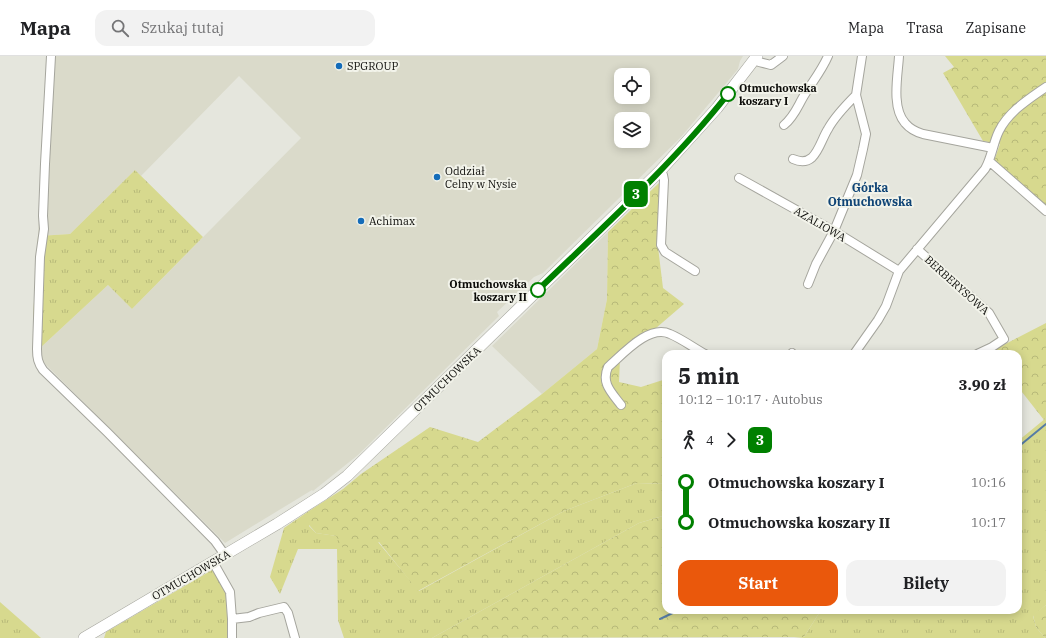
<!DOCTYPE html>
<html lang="pl">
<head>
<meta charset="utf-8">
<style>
  :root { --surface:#fff; --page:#f2f2f2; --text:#202124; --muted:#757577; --line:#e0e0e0; --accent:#ea580c }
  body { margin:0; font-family:"IBM Plex Serif",serif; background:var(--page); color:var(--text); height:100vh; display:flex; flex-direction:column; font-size:15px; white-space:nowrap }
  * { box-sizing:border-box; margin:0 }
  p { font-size:13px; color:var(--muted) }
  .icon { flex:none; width:22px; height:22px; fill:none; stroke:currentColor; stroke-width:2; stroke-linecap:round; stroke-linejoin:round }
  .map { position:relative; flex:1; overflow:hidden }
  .details { position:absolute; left:662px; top:294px; width:360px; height:264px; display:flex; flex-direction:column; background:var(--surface); border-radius:12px; box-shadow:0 2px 10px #0003 }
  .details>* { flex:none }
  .badge { padding:0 8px; border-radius:6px; font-size:14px; line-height:26px }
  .tools { position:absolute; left:614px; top:12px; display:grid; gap:8px }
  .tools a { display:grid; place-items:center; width:36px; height:36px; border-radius:8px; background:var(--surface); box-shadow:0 2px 10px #0003; font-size:20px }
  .map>.badge { position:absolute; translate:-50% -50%; box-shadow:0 0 0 2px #fff }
  .legs { display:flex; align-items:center; gap:6px; height:44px; padding:0 16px; font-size:13px }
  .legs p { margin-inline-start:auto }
  .head { display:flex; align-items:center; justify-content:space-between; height:68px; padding:0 16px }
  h1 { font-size:22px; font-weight:700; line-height:30px }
  .action { display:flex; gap:8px; margin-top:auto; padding:8px 16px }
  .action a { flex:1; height:46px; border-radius:12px; background:var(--accent); color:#fff; font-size:16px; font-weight:700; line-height:46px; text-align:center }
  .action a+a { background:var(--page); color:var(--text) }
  ul { padding:0 16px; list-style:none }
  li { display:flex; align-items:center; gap:14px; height:40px; font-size:15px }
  li i { display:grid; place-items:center; width:6px; height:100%; margin:0 5px; background:currentColor }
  li i::after { content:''; width:10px; height:10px; margin:-5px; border:3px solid; border-radius:50%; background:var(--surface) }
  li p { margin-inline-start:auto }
  li:first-child i { background:linear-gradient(#0000 50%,currentColor 0) }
  li:last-child i { background:linear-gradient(currentColor 50%,#0000 0) }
  header { display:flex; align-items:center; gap:24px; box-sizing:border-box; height:56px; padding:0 20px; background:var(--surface); border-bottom:1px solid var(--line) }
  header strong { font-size:19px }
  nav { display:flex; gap:22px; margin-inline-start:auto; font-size:14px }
  .search { width:280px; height:36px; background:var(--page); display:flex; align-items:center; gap:10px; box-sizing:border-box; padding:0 14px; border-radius:12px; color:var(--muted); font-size:15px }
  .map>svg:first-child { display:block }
  .built { fill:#dadaca; fill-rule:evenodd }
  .grass { fill:url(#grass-tufts) }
  .forest { fill:url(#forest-crowns) }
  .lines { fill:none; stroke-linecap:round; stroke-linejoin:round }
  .stream { stroke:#567ca6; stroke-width:2 }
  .street-casing { stroke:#a5a59d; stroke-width:10 }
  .secondary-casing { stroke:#a5a59d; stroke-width:12 }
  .street { stroke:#fff; stroke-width:8 }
  .secondary { stroke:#fff; stroke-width:11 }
  .line-1-casing { stroke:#fff; stroke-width:9 }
  .line-1 { stroke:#008000; stroke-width:6 }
  .poi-dot { fill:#146cb9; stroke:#f2f3ea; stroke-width:1.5 }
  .stop-1-dot { fill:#fff; stroke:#008000; stroke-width:2 }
  .labels { text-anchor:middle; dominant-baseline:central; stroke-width:4; stroke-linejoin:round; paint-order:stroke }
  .poi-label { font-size:11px; fill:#0c0c09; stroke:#f2f3ea; text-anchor:start }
  .stop-label { font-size:11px; font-weight:bold; fill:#0c0c09; stroke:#f2f3ea; text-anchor:start }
  .street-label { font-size:11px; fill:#0c0c09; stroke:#f2f3ea }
  .neighbourhood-label { font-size:12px; font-weight:bold; fill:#0f4476; stroke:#f2f3ea }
</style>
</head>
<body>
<header>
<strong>Mapa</strong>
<div class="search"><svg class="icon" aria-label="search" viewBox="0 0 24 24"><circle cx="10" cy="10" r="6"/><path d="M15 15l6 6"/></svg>Szukaj tutaj</div>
<nav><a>Mapa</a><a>Trasa</a><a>Zapisane</a></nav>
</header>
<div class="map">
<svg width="1046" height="582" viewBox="0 0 1046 582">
  <defs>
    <pattern id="grass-tufts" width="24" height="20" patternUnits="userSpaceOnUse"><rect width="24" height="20" fill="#d7d98e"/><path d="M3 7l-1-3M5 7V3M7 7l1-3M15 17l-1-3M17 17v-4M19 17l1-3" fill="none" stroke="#b7b979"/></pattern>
    <pattern id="forest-crowns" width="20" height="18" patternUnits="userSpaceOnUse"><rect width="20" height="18" fill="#d7d98e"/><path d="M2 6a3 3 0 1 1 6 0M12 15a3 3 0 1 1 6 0" fill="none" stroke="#b7b979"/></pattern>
  </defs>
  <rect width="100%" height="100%" fill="#e5e6dd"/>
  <!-- built -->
  <path class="built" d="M47 0H743L740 5 738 13 713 43 681 81 543 217 534 221 497 256 499 260 358 399 313 435 312 434 225 487 40 303 39 293 108 229 132 253 301 82 239 20 141 120 135 114 70 178 38 180ZM621 19H643V41H621ZM621 63H643V85H621Z
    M608 176 607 243 597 293 542 338 492 290Z"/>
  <!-- grass -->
  <path class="grass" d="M135 114 203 181 132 253 108 229 39 293 40 261 33 262 38 180 70 178Z
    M1046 362V549L1033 560 1036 571 1045 582H794L804 581 821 554H1018V385Z
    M637 427 666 428V459L639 467 432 582H344L338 564 337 493H298L280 538 270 521 284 472 309 455V470L316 477 378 486 419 535 564 455Z
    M212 514 219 524 226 536 228 582H104L106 576Z
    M0 546 41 582H0Z"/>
  <!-- forest -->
  <path class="forest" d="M945 0H1046V152L994 105 1000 88 983 85 943 17 954 11Z
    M660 126 658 191 663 232 684 248 620 303 619 326 641 331 666 323V428L637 427 564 455 418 535 379 486 362 498 355 490 343 492 336 480 316 477 309 469V455L343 433 361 418 430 371 478 386 542 338 597 293 607 243 608 176Z
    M1046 267V362L1044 364 1018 331V298H986Z
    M666 459V554H821L804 581 432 582 639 467Z
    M1046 549V582H1045L1036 571 1033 559Z"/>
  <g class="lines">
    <!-- stream -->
    <path class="stream" d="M1018 391 1046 368
      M660 563 679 554"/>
    <!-- street casing -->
    <g class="street-casing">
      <path id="street" d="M51 0 45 108 43 160 44 173 40 201 37 293C37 302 38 307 43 314L107 376 215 485 225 499
        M899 0C898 19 891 51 905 67 910 73 916 76 923 78L993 92
        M756 1 759 6 771 9 783 0
        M784 69C795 60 798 49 805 38 813 25 822 14 828 0
        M793 103C816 113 819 87 828 73 835 60 846 49 856 39
        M989 105 1046 155
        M660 115 663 119 664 124 661 189 665 196 695 215
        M739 122 834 175 899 215
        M917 193 989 257 1004 283 992 291 977 298
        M808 228 816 208 834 175 857 119 863 93 866 78 856 39 862 0
        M792 297 793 298
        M854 298 878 264 886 250 899 215 985 113C992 101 993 87 999 75 1009 55 1029 43 1046 31
        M621 349C611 336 601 327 608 311 623 298 649 268 670 278 682 283 694 292 705 298
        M213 506 230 536 232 563 249 561 259 557 284 551 288 557 295 582
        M232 563V582"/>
    </g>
    <!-- secondary casing -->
    <g class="secondary-casing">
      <path id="secondary" d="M84 582 277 468 324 438 347 420 660 115 717 52 757 0"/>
    </g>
    <!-- street -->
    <use href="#street" class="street"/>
    <!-- secondary -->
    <use href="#secondary" class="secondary"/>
  </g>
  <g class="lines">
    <!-- line-1 casing -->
    <g class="line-1-casing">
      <path id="line-1" d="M538 234C603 171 672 109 728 38"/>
    </g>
    <!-- line-1 -->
    <use href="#line-1" class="line-1"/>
  </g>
  <!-- markers -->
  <g class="poi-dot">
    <circle cx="339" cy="10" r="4"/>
    <circle cx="437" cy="121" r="4"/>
    <circle cx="361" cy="165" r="4"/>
  </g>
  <g class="stop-1-dot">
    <circle cx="728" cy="38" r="7"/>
    <circle cx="538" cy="234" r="7"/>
  </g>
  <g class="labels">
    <!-- poi labels -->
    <g class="poi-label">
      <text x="347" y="10">SPGROUP</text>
      <text x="445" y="115">Oddział<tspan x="445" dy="13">Celny w Nysie</tspan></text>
      <text x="369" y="165">Achimax</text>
    </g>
    <!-- stop labels -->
    <g class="stop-label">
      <text x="739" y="32">Otmuchowska<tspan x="739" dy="13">koszary I</tspan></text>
      <text x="527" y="228" text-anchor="end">Otmuchowska<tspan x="527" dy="13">koszary II</tspan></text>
    </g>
    <!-- street labels -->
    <g class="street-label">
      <text transform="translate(820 168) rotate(30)">AZALIOWA</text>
      <text transform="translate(957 229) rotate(42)">BERBERYSOWA</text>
      <text transform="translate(447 323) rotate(-44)">OTMUCHOWSKA</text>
      <text transform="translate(191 519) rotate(-30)">OTMUCHOWSKA</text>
    </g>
    <!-- neighbourhood labels -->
    <g class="neighbourhood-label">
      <text x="870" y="131">Górka<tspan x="870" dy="14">Otmuchowska</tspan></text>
    </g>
  </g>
</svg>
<div class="tools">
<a><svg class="icon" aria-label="locate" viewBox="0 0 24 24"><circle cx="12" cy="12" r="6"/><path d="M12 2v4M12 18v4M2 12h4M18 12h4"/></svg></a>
<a><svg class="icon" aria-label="layers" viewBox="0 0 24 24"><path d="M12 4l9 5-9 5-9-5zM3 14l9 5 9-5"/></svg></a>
</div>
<b class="badge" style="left:636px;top:138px;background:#008000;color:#fff">3</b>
<section class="details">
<div class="head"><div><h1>5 min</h1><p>10:12 – 10:17 · Autobus</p></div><b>3.90 zł</b></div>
<div class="legs"><svg class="icon" aria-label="walk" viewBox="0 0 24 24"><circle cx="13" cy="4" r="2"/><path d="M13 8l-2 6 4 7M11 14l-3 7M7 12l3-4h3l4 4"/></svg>4<svg class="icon" aria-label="forward" viewBox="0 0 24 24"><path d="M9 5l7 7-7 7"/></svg><b class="badge" style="background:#008000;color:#fff">3</b></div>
<ul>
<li><i style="color:#008000"></i><b>Otmuchowska koszary I</b><p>10:16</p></li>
<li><i style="color:#008000"></i><b>Otmuchowska koszary II</b><p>10:17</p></li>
</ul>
<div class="action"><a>Start</a><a>Bilety</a></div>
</section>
</div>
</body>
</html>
